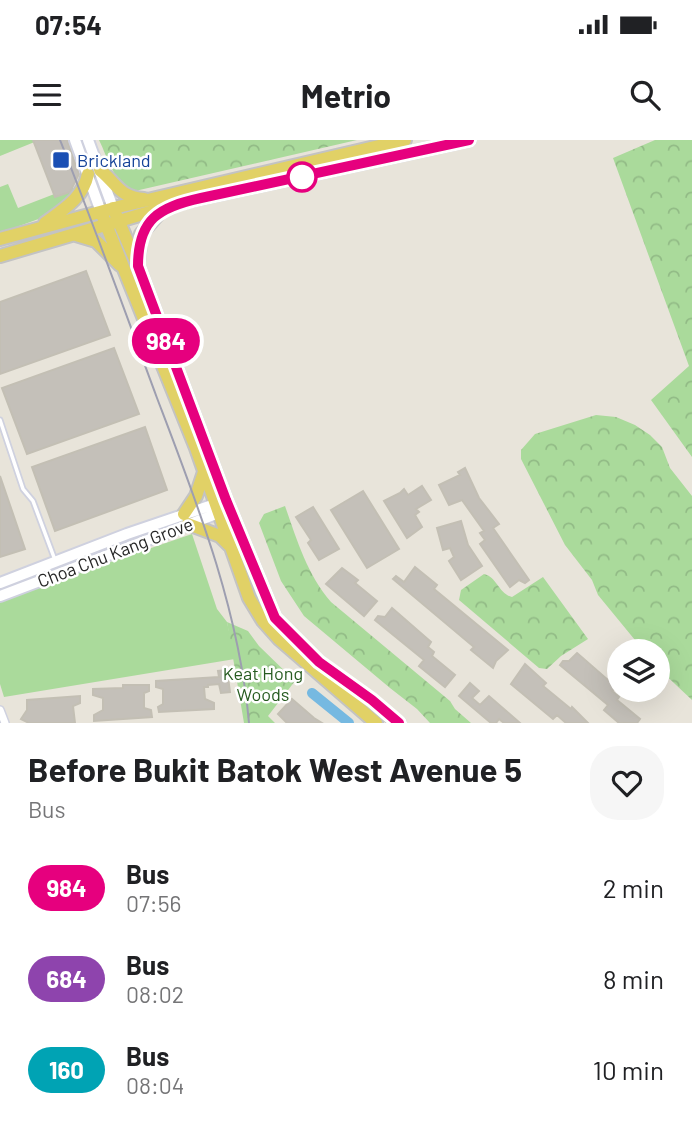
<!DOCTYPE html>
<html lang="en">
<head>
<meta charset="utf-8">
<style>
  :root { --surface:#fff; --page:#f6f6f6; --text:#202124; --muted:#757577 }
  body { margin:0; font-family:Barlow,sans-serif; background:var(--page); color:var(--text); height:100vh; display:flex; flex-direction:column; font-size:26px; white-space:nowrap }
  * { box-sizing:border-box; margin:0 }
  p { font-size:23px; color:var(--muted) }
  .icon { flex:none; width:38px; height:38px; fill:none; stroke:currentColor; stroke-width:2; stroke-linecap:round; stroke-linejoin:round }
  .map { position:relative; height:583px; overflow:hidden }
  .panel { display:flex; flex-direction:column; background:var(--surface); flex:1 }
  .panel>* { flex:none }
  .badge { padding:0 14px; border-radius:23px; font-size:24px; line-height:46px }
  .controls { position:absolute; left:607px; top:499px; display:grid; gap:14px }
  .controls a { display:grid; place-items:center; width:63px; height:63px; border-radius:50%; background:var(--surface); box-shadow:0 7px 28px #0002; font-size:35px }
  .map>.badge { position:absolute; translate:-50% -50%; box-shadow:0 0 0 4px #fff }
  .round { display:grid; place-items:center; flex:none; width:74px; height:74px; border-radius:28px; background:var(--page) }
  .head { display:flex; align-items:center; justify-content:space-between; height:119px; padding:0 28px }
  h1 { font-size:33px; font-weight:700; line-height:52px }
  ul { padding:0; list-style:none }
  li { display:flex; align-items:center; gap:21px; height:91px; padding:0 28px }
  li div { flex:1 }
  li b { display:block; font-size:26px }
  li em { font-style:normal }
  li .badge { min-width:77px; font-weight:700; text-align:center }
  .status { display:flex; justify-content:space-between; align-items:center; height:49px; padding:0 35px; background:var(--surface); direction:ltr }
  .status svg { height:19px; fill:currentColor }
  header { display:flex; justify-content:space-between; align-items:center; height:91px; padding:0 28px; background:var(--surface); font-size:32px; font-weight:700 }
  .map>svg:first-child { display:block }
  .grass { fill:#aada9b }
  .forest { fill:url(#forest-crowns) }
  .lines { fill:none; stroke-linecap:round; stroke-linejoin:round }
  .river { stroke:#76b9e1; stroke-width:10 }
  .building { fill:#c4c0b9; stroke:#c3bfb4; stroke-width:2 }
  .lane-casing { stroke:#cfd1df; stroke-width:7 }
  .street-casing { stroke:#cfd1df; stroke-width:10 }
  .secondary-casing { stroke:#cfd1df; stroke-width:14 }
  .primary-casing { stroke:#c3c3c3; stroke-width:16 }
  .lane { stroke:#fff; stroke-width:3.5 }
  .street { stroke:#fff; stroke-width:7 }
  .secondary { stroke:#fff; stroke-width:10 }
  .primary { stroke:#e1d166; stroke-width:12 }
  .rail { stroke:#9d9eb0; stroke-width:2 }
  .line-casing { stroke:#fff; stroke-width:16 }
  .line { stroke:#e6007e; stroke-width:10 }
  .transit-dot { fill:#1a4fb4; stroke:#fff; stroke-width:2.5 }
  .stop-dot { fill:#fff; stroke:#e6007e; stroke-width:3.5 }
  .labels { text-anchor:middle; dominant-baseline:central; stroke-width:5; stroke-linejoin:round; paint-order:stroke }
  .transit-label { font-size:18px; fill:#164399; stroke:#fff; text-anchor:start }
  .street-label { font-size:18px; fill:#272727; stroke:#fff }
  .park-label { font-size:18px; fill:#265b20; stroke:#fff }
</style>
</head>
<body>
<div class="status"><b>07:54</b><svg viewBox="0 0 49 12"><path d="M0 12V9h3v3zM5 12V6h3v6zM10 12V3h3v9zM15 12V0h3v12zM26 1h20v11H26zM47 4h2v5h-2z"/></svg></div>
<header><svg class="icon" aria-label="menu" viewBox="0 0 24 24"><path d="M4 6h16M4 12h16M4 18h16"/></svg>Metrio<svg class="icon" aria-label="search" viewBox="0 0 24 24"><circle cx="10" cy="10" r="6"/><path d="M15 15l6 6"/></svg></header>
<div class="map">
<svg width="692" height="583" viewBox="0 0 692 583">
  <defs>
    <pattern id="forest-crowns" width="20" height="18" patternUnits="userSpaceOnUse" patternTransform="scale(1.75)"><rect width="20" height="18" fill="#aada9b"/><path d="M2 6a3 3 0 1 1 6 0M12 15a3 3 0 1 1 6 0" fill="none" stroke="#92bb86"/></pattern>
  </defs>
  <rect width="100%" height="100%" fill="#e8e4da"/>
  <!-- grass -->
  <path class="grass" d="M0 0H56L75 53 44 77 0 93V47L8 44 18 68 57 53 37 1 0 16Z
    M192 394 217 469 227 482 235 519 4 557 0 544V460Z"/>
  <!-- forest -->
  <path class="forest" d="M99 0H357L135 51C114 45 108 18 99 0Z
    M655 0H692V317L651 260 689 226 613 18Z
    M596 275 616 277 635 285 650 295 662 307 670 328 692 356V560L658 528V511H644L598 455 592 440 565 405 521 319V310L535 294Z
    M285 366C297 400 307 434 331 462L450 561 455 569 471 583H430L417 569 390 548 304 476 281 441 259 383 264 374Z
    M484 434C497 437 499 454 512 457L543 437 588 499 561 516 547 529 539 528 459 460 461 450Z
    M227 482 248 491 259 506 295 541 268 576 275 583H244Z"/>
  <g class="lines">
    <!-- river -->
    <path class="river" d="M312 553 349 583"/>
  </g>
  <!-- building -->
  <path class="building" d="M33 0H67L79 34 70 52 55 57Z
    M86 131 110 195 0 234V162Z
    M114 208 139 274 27 314 2 248Z
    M145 287 167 350 55 391 32 327Z
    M465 328 479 358 499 384 493 388 529 440 525 443 519 440 510 447 480 404 485 400 480 393 484 391 462 360 449 365 439 345 460 335 458 332Z
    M0 336 25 409 0 417Z
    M422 346 431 360 416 369 419 372 415 375 422 387 407 398 384 361 400 353 404 349 408 355Z
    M363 351 399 409 367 428 331 370Z
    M313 367 339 409 319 420 308 403 311 400 296 377Z
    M461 381 468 405 482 426 461 440 449 421 454 417 450 408 443 410 437 388Z
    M415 427 437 445 434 449 508 510 496 521 493 528 471 510 474 507 393 439 396 436 404 442Z
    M342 428 358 440 355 443 377 461 364 476 326 444Z
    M392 468 431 502 428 507 434 512 432 516 455 535 445 547 419 526 424 520 375 480 378 476 385 477Z
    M577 513 616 547 612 551 619 557 617 560 640 579 637 583H619L604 570 608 565 560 525 563 521H569Z
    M525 524 546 543 543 546 571 569 572 567 588 583H566L557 575 553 579 511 544Z
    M227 530 230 552 221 553 219 544 208 545V547H204L205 559 214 563V569L159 572 158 567 163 564V549L156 547V541L219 537 218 531Z
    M470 543 479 551 472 558 480 565 489 556 520 583H504L499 579 496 583H491L459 556Z
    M123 545H149V551L144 553V568L151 570 152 577 94 581V575L103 570V558L93 555V549L123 548Z
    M80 556V563L73 566 75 583H29L21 579 27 570V560Z
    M292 559 314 578 322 583H287L278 574Z"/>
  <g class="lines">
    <!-- lane casing -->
    <g class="lane-casing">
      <path id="lane" d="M0 280 23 349 33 361 55 420"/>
    </g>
    <!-- street casing -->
    <g class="street-casing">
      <path id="street" d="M0 570 5 583"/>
    </g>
    <!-- secondary casing -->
    <g class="secondary-casing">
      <path id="secondary" d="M75 0 101 72
        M88 0 113 68
        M0 443 127 394 221 362
        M0 456 224 371"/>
    </g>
    <!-- primary casing -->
    <g class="primary-casing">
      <path id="primary" d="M100 30C117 44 119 57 144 59
        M113 68 138 126 226 360 275 478 319 522 399 583
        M101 72 196 308 249 458 263 481 279 499 376 583
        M45 83C64 69 83 58 88 34
        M76 95 96 101 120 125
        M0 99 122 66 405 0
        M0 116 187 61 469 0
        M138 122 141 94 161 71
        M184 374 196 356 204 332
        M188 384 220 396 229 405"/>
    </g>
    <!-- lane -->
    <use href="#lane" class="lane"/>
    <!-- street -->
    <use href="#street" class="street"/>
    <!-- secondary -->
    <use href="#secondary" class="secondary"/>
    <!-- primary -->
    <use href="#primary" class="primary"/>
    <!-- rail -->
    <path class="rail" d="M60 0C94 85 125 172 157 258 197 363 239 469 249 583"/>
  </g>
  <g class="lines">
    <!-- line casing -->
    <g class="line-casing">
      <path id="line" d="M399 583 372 560 319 522 275 478 226 360 138 126C138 79 159 67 201 58L469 0"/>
    </g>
    <!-- line -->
    <use href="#line" class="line"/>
  </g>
  <!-- markers -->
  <rect class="transit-dot" x="52" y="11" width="18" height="18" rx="3.5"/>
  <circle class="stop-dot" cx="302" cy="37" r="14"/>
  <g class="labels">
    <!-- transit labels -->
    <g class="transit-label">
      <text x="77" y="20">Brickland</text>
    </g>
    <!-- street labels -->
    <g class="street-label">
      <text transform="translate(115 412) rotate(-21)">Choa Chu Kang Grove</text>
    </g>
    <!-- park labels -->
    <g class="park-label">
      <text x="263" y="533">Keat Hong<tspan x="263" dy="21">Woods</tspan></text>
    </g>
  </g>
</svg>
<div class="controls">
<a><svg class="icon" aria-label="layers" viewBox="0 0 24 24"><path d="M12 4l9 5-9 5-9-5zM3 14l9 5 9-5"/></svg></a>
</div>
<b class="badge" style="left:166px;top:201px;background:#e6007e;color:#fff">984</b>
</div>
<section class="panel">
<div class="head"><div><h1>Before Bukit Batok West Avenue 5</h1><p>Bus</p></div><a class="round"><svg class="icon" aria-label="heart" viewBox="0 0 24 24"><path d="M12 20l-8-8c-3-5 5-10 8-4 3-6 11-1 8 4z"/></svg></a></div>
<ul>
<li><span class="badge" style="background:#e6007e;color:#fff">984</span><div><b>Bus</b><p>07:56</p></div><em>2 min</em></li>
<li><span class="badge" style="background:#8e44ad;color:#fff">684</span><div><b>Bus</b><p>08:02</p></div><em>8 min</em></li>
<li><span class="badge" style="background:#00a3b4;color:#fff">160</span><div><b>Bus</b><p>08:04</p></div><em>10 min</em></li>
</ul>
</section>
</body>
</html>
